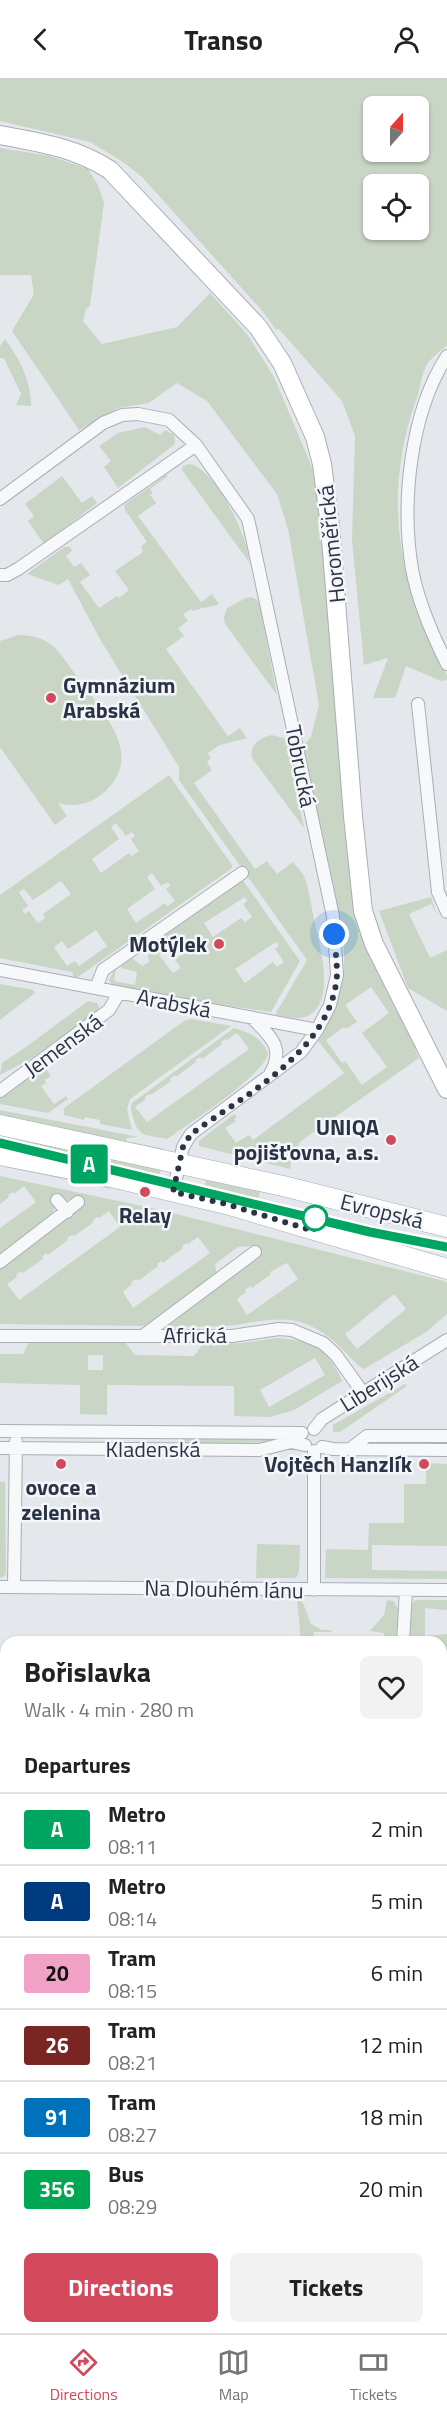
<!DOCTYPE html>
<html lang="en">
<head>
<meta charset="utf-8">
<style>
  :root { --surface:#fff; --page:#f2f2f2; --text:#222; --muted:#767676; --line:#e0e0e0; --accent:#d1495b }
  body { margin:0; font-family:"Titillium Web",sans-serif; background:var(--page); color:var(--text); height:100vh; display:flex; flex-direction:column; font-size:22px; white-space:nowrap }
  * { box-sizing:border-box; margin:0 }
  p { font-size:20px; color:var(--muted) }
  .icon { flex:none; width:33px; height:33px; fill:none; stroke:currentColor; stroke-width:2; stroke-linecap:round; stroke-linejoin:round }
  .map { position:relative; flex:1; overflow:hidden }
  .sheet { position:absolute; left:0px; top:1558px; width:447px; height:698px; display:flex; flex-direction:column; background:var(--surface); border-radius:18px 18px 0 0; box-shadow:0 2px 4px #0004 }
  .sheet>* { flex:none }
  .badge { padding:0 12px; border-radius:4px; font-size:21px; line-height:39px }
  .needle { width:39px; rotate:21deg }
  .tools { position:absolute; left:363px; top:18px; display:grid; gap:12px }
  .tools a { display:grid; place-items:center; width:66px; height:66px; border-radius:9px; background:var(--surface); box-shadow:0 2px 4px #0004; font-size:30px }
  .you { position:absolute; width:30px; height:30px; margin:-15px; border:4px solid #fff; border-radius:50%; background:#1a73e8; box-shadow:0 0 0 9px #1a73e833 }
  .map>.badge { position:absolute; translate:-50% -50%; box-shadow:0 0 0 3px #fff }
  h2 { padding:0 24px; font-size:22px; line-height:54px }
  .round { display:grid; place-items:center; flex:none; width:63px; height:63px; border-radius:9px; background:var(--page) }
  .headline { display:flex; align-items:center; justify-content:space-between; height:102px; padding:0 24px }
  h1 { font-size:28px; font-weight:700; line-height:45px }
  .button { display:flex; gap:12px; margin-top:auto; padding:12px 24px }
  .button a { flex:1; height:69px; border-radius:9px; background:var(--accent); color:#fff; font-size:24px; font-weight:700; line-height:69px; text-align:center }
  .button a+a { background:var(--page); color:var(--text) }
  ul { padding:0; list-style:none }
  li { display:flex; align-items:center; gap:18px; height:72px; padding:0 24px; border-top:2px solid var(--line) }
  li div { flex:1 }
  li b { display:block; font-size:22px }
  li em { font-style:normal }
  li .badge { min-width:66px; font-weight:700; text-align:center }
  header { display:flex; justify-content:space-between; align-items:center; height:78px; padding:0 24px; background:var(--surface); font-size:27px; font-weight:700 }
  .dock { display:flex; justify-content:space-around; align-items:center; height:84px; border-top:2px solid var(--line); background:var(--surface); font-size:16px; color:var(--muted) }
  .dock a { display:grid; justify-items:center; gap:3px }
  .dock .active { color:var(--accent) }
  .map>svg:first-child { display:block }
  .green { fill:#c9d6c5; fill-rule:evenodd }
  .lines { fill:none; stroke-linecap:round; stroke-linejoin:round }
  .street-casing { stroke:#a9aeb7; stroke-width:14 }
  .secondary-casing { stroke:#a9aeb7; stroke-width:20 }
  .primary-casing { stroke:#a3abb8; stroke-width:21 }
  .street { stroke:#f7f8fa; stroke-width:12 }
  .secondary { stroke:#fff; stroke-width:18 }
  .primary { stroke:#fff; stroke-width:20 }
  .tram { stroke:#7d8696; stroke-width:1.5 }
  .rail-casing { stroke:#7d8696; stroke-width:6 }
  .rail { stroke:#f4f6f9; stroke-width:4; stroke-dasharray:11; stroke-linecap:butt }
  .line-casing { stroke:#fff; stroke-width:14 }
  .line { stroke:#00a562; stroke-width:9 }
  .walk { stroke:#2b3445; stroke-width:6; stroke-dasharray:0 10.8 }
  .poi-dot { fill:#d1495b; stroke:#f4f6f9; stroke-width:2 }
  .stop-dot { fill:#fff; stroke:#00a562; stroke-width:3 }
  .labels { text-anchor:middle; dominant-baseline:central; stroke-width:5; stroke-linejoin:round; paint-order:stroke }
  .street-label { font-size:22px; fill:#2b3445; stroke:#f4f6f9 }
  .poi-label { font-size:22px; font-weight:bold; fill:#2b3445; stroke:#f4f6f9; text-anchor:end }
</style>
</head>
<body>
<header><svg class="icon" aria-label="back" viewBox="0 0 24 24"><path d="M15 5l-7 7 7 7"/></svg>Transo<svg class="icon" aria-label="person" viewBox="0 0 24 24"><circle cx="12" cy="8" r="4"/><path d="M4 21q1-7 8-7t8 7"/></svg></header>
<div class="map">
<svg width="447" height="2255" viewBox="0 0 447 2255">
  <rect width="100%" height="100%" fill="#e4e7ec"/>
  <!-- green -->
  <path class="green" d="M0 0H447V267C441 273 432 279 427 286 421 297 420 313 415 325 382 421 399 510 447 597V602L441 603 406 588 395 620H373L388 580 364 587 352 462 355 358 342 323 279 251 276 252 264 235 143 100 126 86 90 64 0 43ZM374 28H418V74H374ZM374 106H418V152H374Z
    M0 70 50 78 88 91 98 107 104 125 90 228 86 231 83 243 102 266 177 249 210 215 247 256 274 299 314 394 326 463 354 824 416 967 415 972 419 980 301 1063 292 1075 290 1091 199 1068V1063L234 1036 237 1039 234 1041 236 1043 225 1050 236 1065 249 1057 253 1062 344 995 318 963 337 926 344 892V869L333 805 302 669 311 659 319 627 288 451 277 416 207 323 177 305 149 325 118 330 79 352 12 253 34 216 31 197H0ZM371 909 389 935 362 955 387 989 362 1007 345 983 342 985 326 962 344 949 346 951 357 944 345 927Z
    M5 261C20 282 31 302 31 328L16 327 21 316 4 280H0V268Z
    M145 349 160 357 165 352 174 357 175 366 118 410 104 389 111 383 99 368 118 355Z
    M189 386C215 389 249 460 249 484L182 392 183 388Z
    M166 397 168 398 150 411 153 415 150 417 156 425 138 438 201 524 212 516 219 526C210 530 202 529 193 533L191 531 183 536 188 543 178 550 184 558 166 571 228 658 240 650 247 660 220 667 208 675 211 680 207 684 212 692 194 705 255 791 267 783 277 796 293 784 303 796C309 810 311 826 314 841 319 865 337 923 308 938 299 942 286 939 276 937V935L307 882 179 702V689L101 563 68 501 59 507 27 496 64 469H70L72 473 66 478 74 489 81 485 90 497 80 504 99 530 117 518 119 520 129 512 115 493 143 474 141 468 147 464 125 432 124 427Z
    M62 398 82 425 92 418 97 425 44 466 28 443 34 438 25 426Z
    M252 519 257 522 260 528 277 617 225 546 224 539 227 530 246 520Z
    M18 557C29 557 39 559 49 565 62 574 71 592 81 604 105 637 146 680 102 716 89 727 74 729 58 725L67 738 55 747 0 669V563Z
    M272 657 286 661 304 750 252 680C249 666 260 660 272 657Z
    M169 697 232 787V790L78 899 74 900 72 894 0 880V817ZM116 745 126 758 132 754 135 758 131 761 139 773 132 778 129 775 101 795 92 781 119 761 111 749ZM152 795 161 808 168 804 170 808 166 811 175 823 167 828 165 825 136 845 127 831 155 811 147 799ZM61 803 71 816 43 836 45 840 38 845 29 833 25 836 22 832 28 828 19 814 24 811 33 822ZM96 852 107 868 79 888 75 883 67 888 54 869 62 863 68 871Z
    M242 801 300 883 271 934 229 928 112 907 109 902 116 889 114 903 135 907 137 894 121 890 123 883 132 880 142 888 149 884 147 873 149 867ZM245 819 247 823 243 826 252 839 245 844 241 840 213 859 204 845ZM177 855 189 871 175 882 181 890 173 895 159 877 166 871 163 865ZM276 864 279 868 275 871 284 884 277 889 273 884 245 905 235 891Z
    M431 819 437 837 431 826 409 836 430 880 447 872V933L408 910 379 833Z
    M0 906 33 912 35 915 0 942Z
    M88 923 97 925 99 929 97 934 32 980 0 997 2 985 26 969Z
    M191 941 231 948 130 1021 127 1031 132 1052 100 1046V1042L85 1039 84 1042 64 1037V1030L184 943Z
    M234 950C250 955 261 959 268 975 266 996 187 1047 167 1061 148 1057 138 1060 133 1039 131 1034 130 1030 132 1025ZM237 955 249 971 147 1044 135 1029 146 1021 145 1019 149 1016 151 1017 171 1003 170 1001 175 997 176 999 196 984 195 982 200 979 202 981 222 966 221 964 225 961 227 962Z
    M41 984 51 998 45 1002 46 1005 41 1008 54 1026 66 1018 68 1021 48 1035 0 1026V1019Z
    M0 1032 139 1059 127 1060 126 1063 165 1071 160 1073 0 1040Z
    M0 1054 162 1088 158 1103 0 1070Z
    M0 1088 30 1089 105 1106 111 1111Z
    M0 1098 156 1131 444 1203 447 1205V1236L426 1254 364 1291 360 1289C343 1272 329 1255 306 1246 281 1235 248 1247 223 1248 204 1249 185 1248 167 1249L260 1174 255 1168 238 1169 215 1186 217 1196 149 1248 0 1246V1188L83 1128 78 1121 67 1122 58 1115 51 1120 55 1127 52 1138 0 1180V1150L36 1124 24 1108 14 1116 13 1114 8 1117 9 1119 0 1126ZM109 1133 120 1149 19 1222 7 1206 17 1199 16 1197 21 1193 23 1195 43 1181 42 1179 46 1175 48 1177 68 1162 67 1160 72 1157 74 1158 94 1144 93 1142 97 1139 99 1140ZM198 1159 210 1175 133 1230 123 1214 132 1206 131 1204 136 1201 138 1203 158 1188 157 1186 161 1183 163 1185 183 1170 182 1168 187 1165 188 1166ZM287 1185 298 1201 247 1237 237 1221 246 1214 245 1212 250 1208 252 1210 271 1196 270 1194ZM394 1216 406 1231 357 1271 345 1256Z
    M207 1099 261 1110 256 1129 202 1114Z
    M276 1260C312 1263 327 1267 342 1303L294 1332 270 1339 234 1338V1308L107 1307V1337L80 1336V1307L0 1305V1276H23L29 1264H125L135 1277 194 1278 202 1267 241 1265ZM88 1277H103V1292H88ZM315 1280 325 1297 269 1329 260 1312Z
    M405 1306 407 1308 340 1354H333V1347Z
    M182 1357 274 1358 275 1364 182 1366Z
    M426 1385 447 1386V1468L372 1467V1492L447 1493V1501L325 1500 326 1471 368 1472 369 1445H404V1406H426Z
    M0 1404H5L6 1496 2 1500 0 1499Z
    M257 1466 300 1467 299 1494 296 1500H256Z
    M297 1521 303 1525 311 1546 322 1552H331L332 1554H314L313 1564H301Z
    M387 1522 394 1523 398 1531 396 1564H384V1555L370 1553 384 1537Z
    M419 1522H447V1532L425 1530V1558L447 1556V1624L441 1626V1564H412L413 1559H410L412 1528 414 1523Z
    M374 2250H437L439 2251 436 2255H398Z"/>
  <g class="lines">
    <!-- street casing -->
    <g class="street-casing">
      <path id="street" d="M447 278C410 335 401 425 412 491 418 524 432 556 447 586
        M0 421 103 345 122 337 138 336 169 342 196 367 248 441 333 838 337 897 330 927 317 952 301 974 191 1056 183 1069 173 1114
        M0 497H7L18 491 196 367
        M418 626 438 814 447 834
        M0 892 317 952
        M96 910 103 892 242 795
        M252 940C271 959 286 970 269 998
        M0 1013 109 932 119 915
        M57 1122 67 1134
        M0 1184 78 1124
        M144 1257 255 1174
        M0 1258H232L279 1251 292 1252 323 1265 336 1277 363 1315
        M314 1351 322 1341 447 1262
        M0 1353 302 1355
        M322 1369 333 1371 447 1372
        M0 1370 259 1372 291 1364 305 1367
        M350 1371 367 1358H447
        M0 1509 447 1512
        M14 1509 16 1363
        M314 1512V1373
        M403 1564 406 1512
        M441 1637 447 1635
        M0 1718H6
        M441 1795 447 1797
        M0 1820H6
        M441 2077 447 2080
        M0 2165 6 2167
        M441 2167 447 2170
        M272 2250 279 2255
        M314 2250 342 2255"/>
    </g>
    <!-- secondary casing -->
    <g class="secondary-casing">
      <path id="secondary" d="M0 57C39 64 76 70 110 92L258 249 282 285 315 359 322 386 330 448 353 738 363 833 374 866 447 1011"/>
    </g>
    <!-- primary casing -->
    <g class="primary-casing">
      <path id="primary" d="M0 1047 283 1108 447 1149
        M0 1077 107 1098 226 1126 447 1191"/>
    </g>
    <!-- street -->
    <use href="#street" class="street"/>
    <!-- secondary -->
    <use href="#secondary" class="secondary"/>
    <!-- primary -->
    <use href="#primary" class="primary"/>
    <!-- tram -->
    <path class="tram" d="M0 1064 176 1102 447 1171"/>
    <!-- rail casing -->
    <g class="rail-casing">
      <path id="rail" d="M441 1821 447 1820
        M0 1854H6"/>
    </g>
    <!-- rail -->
    <use href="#rail" class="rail"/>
  </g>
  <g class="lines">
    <!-- line casing -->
    <g class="line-casing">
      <path id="line" d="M0 1065 370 1154 447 1169"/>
    </g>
    <!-- line -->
    <use href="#line" class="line"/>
    <!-- walk -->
    <path class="walk" d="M315 1140 314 1153 226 1126 173 1114 183 1069 191 1056C245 1017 332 972 337 897 337 883 335 869 334 856"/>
  </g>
  <!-- markers -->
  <g class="poi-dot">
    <circle cx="51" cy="620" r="6"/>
    <circle cx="219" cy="866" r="6"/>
    <circle cx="391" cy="1062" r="6"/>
    <circle cx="145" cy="1114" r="6"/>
    <circle cx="61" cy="1386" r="6"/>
    <circle cx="424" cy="1386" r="6"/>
  </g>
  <circle class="stop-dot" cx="315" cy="1140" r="12"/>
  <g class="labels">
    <!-- street labels -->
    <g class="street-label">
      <text transform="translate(331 466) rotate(-96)">Horoměřická</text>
      <text transform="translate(301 688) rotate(79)">Tobrucká</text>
      <text transform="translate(174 925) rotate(11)">Arabská</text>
      <text transform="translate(63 967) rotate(-36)">Jemenská</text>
      <text transform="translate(382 1133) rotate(14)">Evropská</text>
      <text x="195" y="1257">Africká</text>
      <text transform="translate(379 1305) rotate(-32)">Liberijská</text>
      <text x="153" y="1371">Kladenská</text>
      <text transform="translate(224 1511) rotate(1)">Na Dlouhém lánu</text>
    </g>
    <!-- poi labels -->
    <g class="poi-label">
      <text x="63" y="607" text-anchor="start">Gymnázium<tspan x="63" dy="25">Arabská</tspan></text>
      <text x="207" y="866">Motýlek</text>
      <text x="379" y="1049">UNIQA<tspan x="379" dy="25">pojišťovna, a.s.</tspan></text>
      <text x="145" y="1137" text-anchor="middle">Relay</text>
      <text x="412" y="1386">Vojtěch Hanzlík</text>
      <text x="61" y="1409" text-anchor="middle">ovoce a<tspan x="61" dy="25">zelenina</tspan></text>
    </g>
  </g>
</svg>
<div class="tools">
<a><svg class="needle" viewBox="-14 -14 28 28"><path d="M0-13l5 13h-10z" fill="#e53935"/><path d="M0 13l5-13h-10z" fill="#767676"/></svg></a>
<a><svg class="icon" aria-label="locate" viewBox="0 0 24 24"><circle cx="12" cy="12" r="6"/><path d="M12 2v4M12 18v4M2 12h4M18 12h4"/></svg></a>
</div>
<div class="you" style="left:334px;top:856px"></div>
<b class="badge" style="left:89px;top:1086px;background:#00a562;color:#fff">A</b>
<section class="sheet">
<div class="headline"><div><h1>Bořislavka</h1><p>Walk · 4 min · 280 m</p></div><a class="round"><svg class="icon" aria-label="heart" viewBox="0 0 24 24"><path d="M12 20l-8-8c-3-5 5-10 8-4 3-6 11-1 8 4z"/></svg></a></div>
<h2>Departures</h2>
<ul>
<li><span class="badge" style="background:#00a562;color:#fff">A</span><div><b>Metro</b><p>08:11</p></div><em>2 min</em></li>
<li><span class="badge" style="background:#003b80;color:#fff">A</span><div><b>Metro</b><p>08:14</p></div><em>5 min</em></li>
<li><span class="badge" style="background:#f1a1c5;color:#111">20</span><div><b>Tram</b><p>08:15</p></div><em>6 min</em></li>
<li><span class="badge" style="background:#792522;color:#fff">26</span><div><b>Tram</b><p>08:21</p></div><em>12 min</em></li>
<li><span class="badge" style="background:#0072bc;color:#fff">91</span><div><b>Tram</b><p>08:27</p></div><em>18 min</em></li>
<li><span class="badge" style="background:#00a651;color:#fff">356</span><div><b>Bus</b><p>08:29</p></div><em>20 min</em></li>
</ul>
<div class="button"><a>Directions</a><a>Tickets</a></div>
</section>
</div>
<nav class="dock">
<a class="active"><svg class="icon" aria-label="directions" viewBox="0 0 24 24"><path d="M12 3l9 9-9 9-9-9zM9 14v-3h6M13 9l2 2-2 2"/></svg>Directions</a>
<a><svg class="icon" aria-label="map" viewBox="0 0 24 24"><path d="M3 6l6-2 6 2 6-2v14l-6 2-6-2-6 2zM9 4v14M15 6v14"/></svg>Map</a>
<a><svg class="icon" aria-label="tickets" viewBox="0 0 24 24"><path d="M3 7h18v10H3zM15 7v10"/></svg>Tickets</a>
</nav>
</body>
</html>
